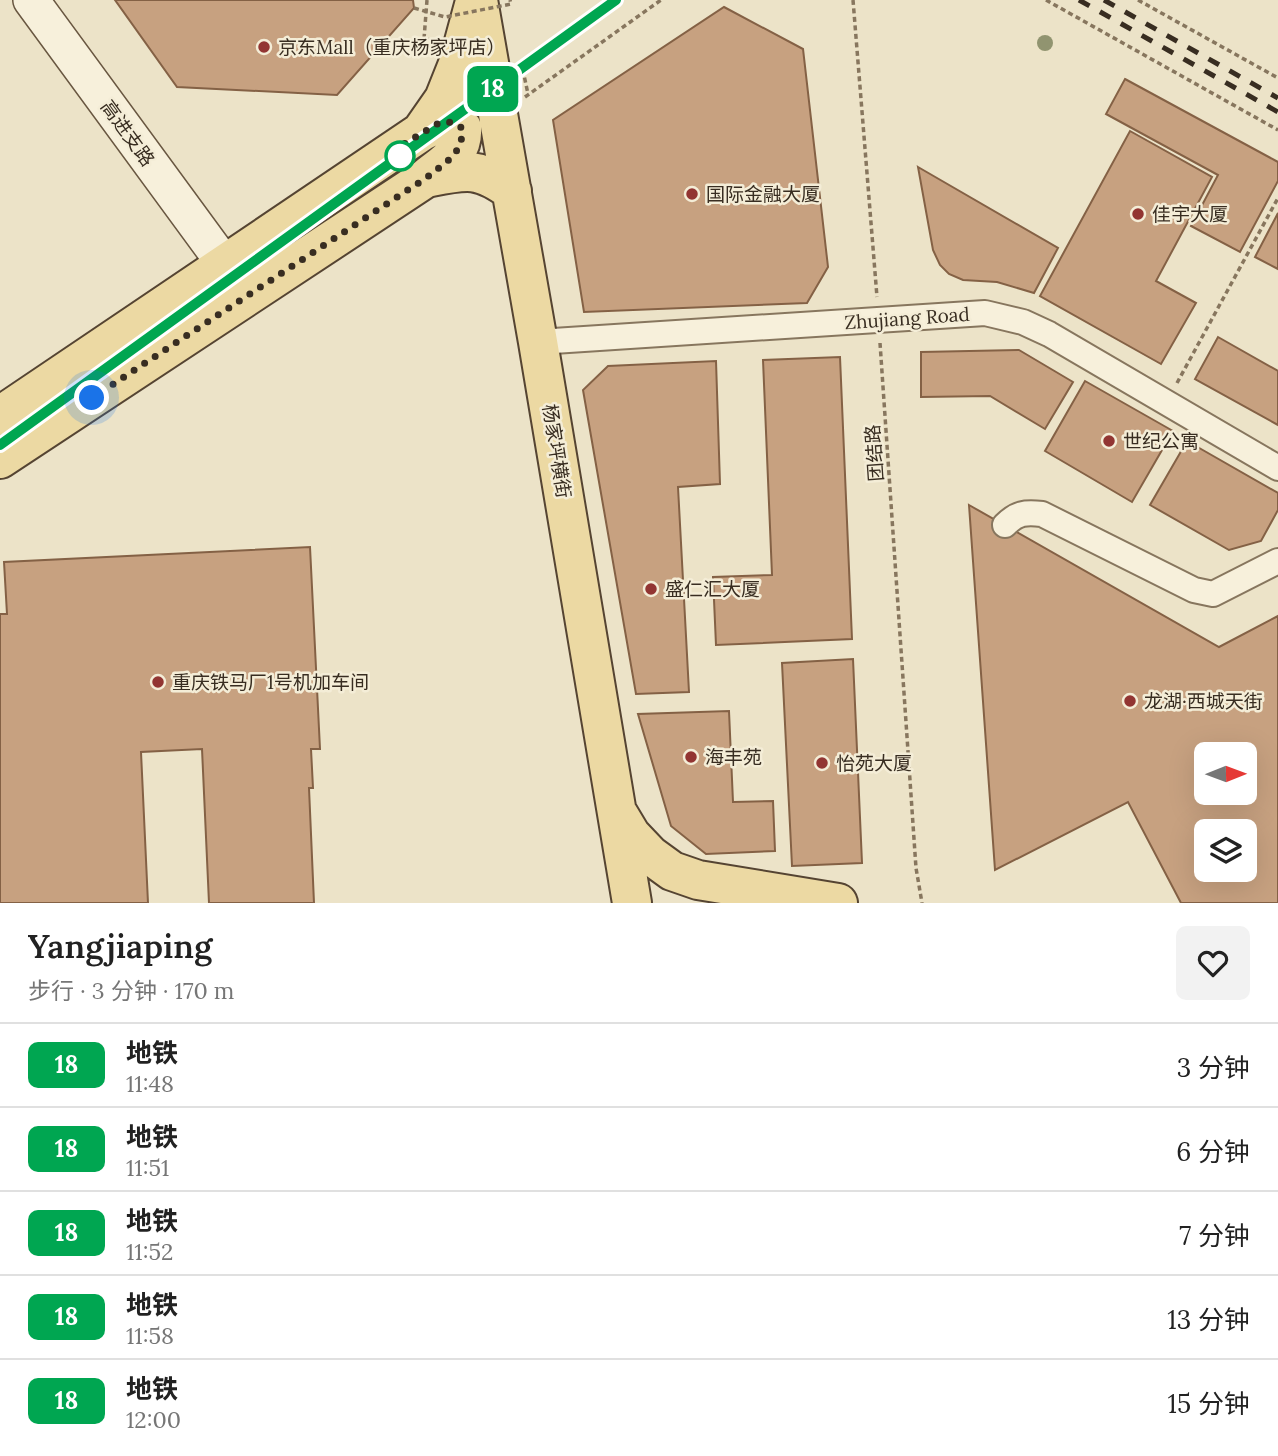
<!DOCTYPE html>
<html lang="zh">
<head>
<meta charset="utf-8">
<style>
  :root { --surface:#fff; --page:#f2f2f2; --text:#222; --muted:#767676; --line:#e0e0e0 }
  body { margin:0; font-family:Lora,"Noto Sans SC",serif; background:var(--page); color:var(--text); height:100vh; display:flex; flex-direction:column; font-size:26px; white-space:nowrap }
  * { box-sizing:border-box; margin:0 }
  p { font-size:23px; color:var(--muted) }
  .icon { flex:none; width:38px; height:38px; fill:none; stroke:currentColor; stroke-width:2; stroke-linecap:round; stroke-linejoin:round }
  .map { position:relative; height:903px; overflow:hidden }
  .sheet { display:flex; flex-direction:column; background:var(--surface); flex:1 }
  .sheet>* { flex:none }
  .badge { padding:0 14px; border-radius:10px; font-size:24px; line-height:46px }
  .needle { width:46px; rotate:89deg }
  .buttons { position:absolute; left:1194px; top:742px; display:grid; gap:14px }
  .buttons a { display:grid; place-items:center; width:63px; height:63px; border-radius:10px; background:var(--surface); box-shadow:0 7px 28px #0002; font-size:35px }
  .you { position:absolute; width:35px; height:35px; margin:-18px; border:5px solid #fff; border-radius:50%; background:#1a73e8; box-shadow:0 0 0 10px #1a73e833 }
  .map>.badge { position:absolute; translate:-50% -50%; box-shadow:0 0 0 4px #fff }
  .round { display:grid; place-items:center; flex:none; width:74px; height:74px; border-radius:10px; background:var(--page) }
  .overview { display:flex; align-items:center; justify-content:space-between; height:119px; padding:0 28px }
  h1 { font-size:33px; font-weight:600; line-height:52px }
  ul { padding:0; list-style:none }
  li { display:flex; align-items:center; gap:21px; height:84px; padding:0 28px; border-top:2px solid var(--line) }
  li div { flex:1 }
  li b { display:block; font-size:26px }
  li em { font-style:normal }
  li .badge { min-width:77px; font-weight:700; text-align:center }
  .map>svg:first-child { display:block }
  .building { fill:#c7a180; stroke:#846145; stroke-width:2; fill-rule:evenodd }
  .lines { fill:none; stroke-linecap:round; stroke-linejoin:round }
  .street-casing { stroke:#87765e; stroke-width:28 }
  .secondary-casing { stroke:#695741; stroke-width:38 }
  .primary-casing { stroke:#554432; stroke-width:42 }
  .path { stroke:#87765e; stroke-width:3.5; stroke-dasharray:5 3.5; stroke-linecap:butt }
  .street { stroke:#f7f0db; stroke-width:24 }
  .secondary { stroke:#f7f0db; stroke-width:35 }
  .primary { stroke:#ecd9a3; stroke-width:38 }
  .rail { stroke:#382d21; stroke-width:5; stroke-dasharray:12 12; stroke-linecap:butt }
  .path-bridge { stroke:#87765e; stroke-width:3.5; stroke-dasharray:5 3.5; stroke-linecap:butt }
  .tree { fill:#919470 }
  .line-casing { stroke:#fff; stroke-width:16 }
  .line { stroke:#00a651; stroke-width:10 }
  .walk { stroke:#382d21; stroke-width:7; stroke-dasharray:0 12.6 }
  .poi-dot { fill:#923532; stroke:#f4edd7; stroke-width:2.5 }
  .stop-dot { fill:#fff; stroke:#00a651; stroke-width:3.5 }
  .labels { text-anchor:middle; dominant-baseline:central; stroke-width:5; stroke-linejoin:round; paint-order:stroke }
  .poi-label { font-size:19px; fill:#382d21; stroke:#f4edd7; text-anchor:start }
  .street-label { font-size:19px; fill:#382d21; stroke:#f4edd7 }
</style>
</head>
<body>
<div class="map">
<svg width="1278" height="903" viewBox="0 0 1278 903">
  <rect width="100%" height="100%" fill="#ece3c8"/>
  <!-- building -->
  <path class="building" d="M115 0H413L414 8 337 95 177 87Z
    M724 7 803 49 828 267 807 303 584 312 553 120Z
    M1125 79 1278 162V181L1240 252 1191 226 1218 175 1106 114Z
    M1130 131 1212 177 1156 281 1196 303 1161 364 1040 296Z
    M918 167 1058 248 1034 293 997 282 963 280 949 274 940 265 933 250Z
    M1278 213V269L1255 257Z
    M1218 337 1278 371V425L1195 379Z
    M1019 350 1073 382 1045 429 990 396 921 397V352Z
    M840 357 852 639 716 645 713 577 772 575 763 360Z
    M716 361 720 484 678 487 689 692 636 694 583 390 608 366Z
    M1085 381 1173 431 1132 502 1045 451Z
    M1187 441 1278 493V510L1261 541 1229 550 1150 505Z
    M969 505 1219 647 1278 616V903H1181L1128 802 995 870ZM1206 754H1244V793H1206ZM1206 831H1244V870H1206Z
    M310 547 320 749H311L313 788H309L314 903H209L202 749 141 752 148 903H0V614H7L4 562Z
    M853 659 862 863 792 866 782 663Z
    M729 711 733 802 773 801 775 851 706 854 671 826 638 714Z"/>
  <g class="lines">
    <!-- street casing -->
    <g class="street-casing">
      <path id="street" d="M538 342 985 313 1023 322 1049 334 1278 468
        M1005 525C1017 513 1025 512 1042 514L1194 590 1213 594 1278 561"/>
    </g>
    <!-- secondary casing -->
    <g class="secondary-casing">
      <path id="secondary" d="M31 0 226 266"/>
    </g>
    <!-- primary casing -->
    <g class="primary-casing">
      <path id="primary" d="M478 0 538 342 632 903
        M421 132C438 123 444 118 462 128 464 154 444 163 426 178
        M0 416 421 132 444 99 458 64 474 5
        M0 459 426 178C466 170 478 166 512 191
        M619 815 631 835 650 855 672 871 698 880 838 903"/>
    </g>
    <!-- path -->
    <path class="path" d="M427 0 424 39 433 40 435 38
      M853 0 877 297
      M1046 0 1278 130
      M1138 0 1278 78
      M521 61 528 94
      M525 97 661 0
      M880 343 916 868 922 903
      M1177 383 1278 198"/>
    <!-- street -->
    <use href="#street" class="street"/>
    <!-- secondary -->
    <use href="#secondary" class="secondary"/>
    <!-- primary -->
    <use href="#primary" class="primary"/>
    <!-- rail -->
    <path class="rail" d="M1079 0 1278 112
      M1104 0 1278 98"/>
    <!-- path-bridge -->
    <path class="path-bridge" d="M414 8 445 17 511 4 510 0"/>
  </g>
  <!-- trees -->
  <circle class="tree" cx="1045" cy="43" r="8"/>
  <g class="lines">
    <!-- line casing -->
    <g class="line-casing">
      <path id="line" d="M0 445 616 0"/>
    </g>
    <!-- line -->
    <use href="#line" class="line"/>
    <!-- walk -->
    <path class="walk" d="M92 398 426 178C444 163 464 154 462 128L451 122 437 124 399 147 400 156"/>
  </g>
  <!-- markers -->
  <g class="poi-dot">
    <circle cx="264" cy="47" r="7"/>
    <circle cx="692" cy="194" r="7"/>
    <circle cx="1138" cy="214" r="7"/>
    <circle cx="1109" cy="441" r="7"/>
    <circle cx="651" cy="589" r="7"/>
    <circle cx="158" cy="682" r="7"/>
    <circle cx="1130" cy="701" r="7"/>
    <circle cx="691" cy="757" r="7"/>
    <circle cx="822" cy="763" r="7"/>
  </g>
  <circle class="stop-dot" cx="400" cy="156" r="14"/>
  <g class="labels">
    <!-- poi labels -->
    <g class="poi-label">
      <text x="278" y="47">京东Mall（重庆杨家坪店）</text>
      <text x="706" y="194">国际金融大厦</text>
      <text x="1152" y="214">佳宇大厦</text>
      <text x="1123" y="441">世纪公寓</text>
      <text x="665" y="589">盛仁汇大厦</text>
      <text x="172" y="682">重庆铁马厂1号机加车间</text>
      <text x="1144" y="701">龙湖·西城天街</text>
      <text x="705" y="757">海丰苑</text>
      <text x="836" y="763">怡苑大厦</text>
    </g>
    <!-- street labels -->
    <g class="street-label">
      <text transform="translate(128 133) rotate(54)">高进支路</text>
      <text transform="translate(907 318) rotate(-4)">Zhujiang Road</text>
      <text transform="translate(557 451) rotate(81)">杨家坪横街</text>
      <text transform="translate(874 453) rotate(-94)">团结路</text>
    </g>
  </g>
</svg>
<div class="buttons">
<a><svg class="needle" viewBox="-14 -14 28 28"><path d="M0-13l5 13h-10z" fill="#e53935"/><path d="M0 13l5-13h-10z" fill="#767676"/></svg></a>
<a><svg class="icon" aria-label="layers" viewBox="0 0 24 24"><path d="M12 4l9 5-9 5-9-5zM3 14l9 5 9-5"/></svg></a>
</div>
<div class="you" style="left:92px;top:398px"></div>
<b class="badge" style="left:493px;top:89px;background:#00a651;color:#fff">18</b>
</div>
<section class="sheet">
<div class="overview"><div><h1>Yangjiaping</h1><p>步行 · 3 分钟 · 170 m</p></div><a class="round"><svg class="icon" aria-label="heart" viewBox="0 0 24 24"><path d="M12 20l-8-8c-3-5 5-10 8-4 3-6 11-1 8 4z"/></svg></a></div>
<ul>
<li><span class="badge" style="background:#00a651;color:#fff">18</span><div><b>地铁</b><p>11:48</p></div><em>3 分钟</em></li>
<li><span class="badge" style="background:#00a651;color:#fff">18</span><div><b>地铁</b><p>11:51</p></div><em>6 分钟</em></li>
<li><span class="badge" style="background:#00a651;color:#fff">18</span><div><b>地铁</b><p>11:52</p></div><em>7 分钟</em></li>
<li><span class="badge" style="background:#00a651;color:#fff">18</span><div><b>地铁</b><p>11:58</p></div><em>13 分钟</em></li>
<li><span class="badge" style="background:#00a651;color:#fff">18</span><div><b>地铁</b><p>12:00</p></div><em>15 分钟</em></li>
</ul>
</section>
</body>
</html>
